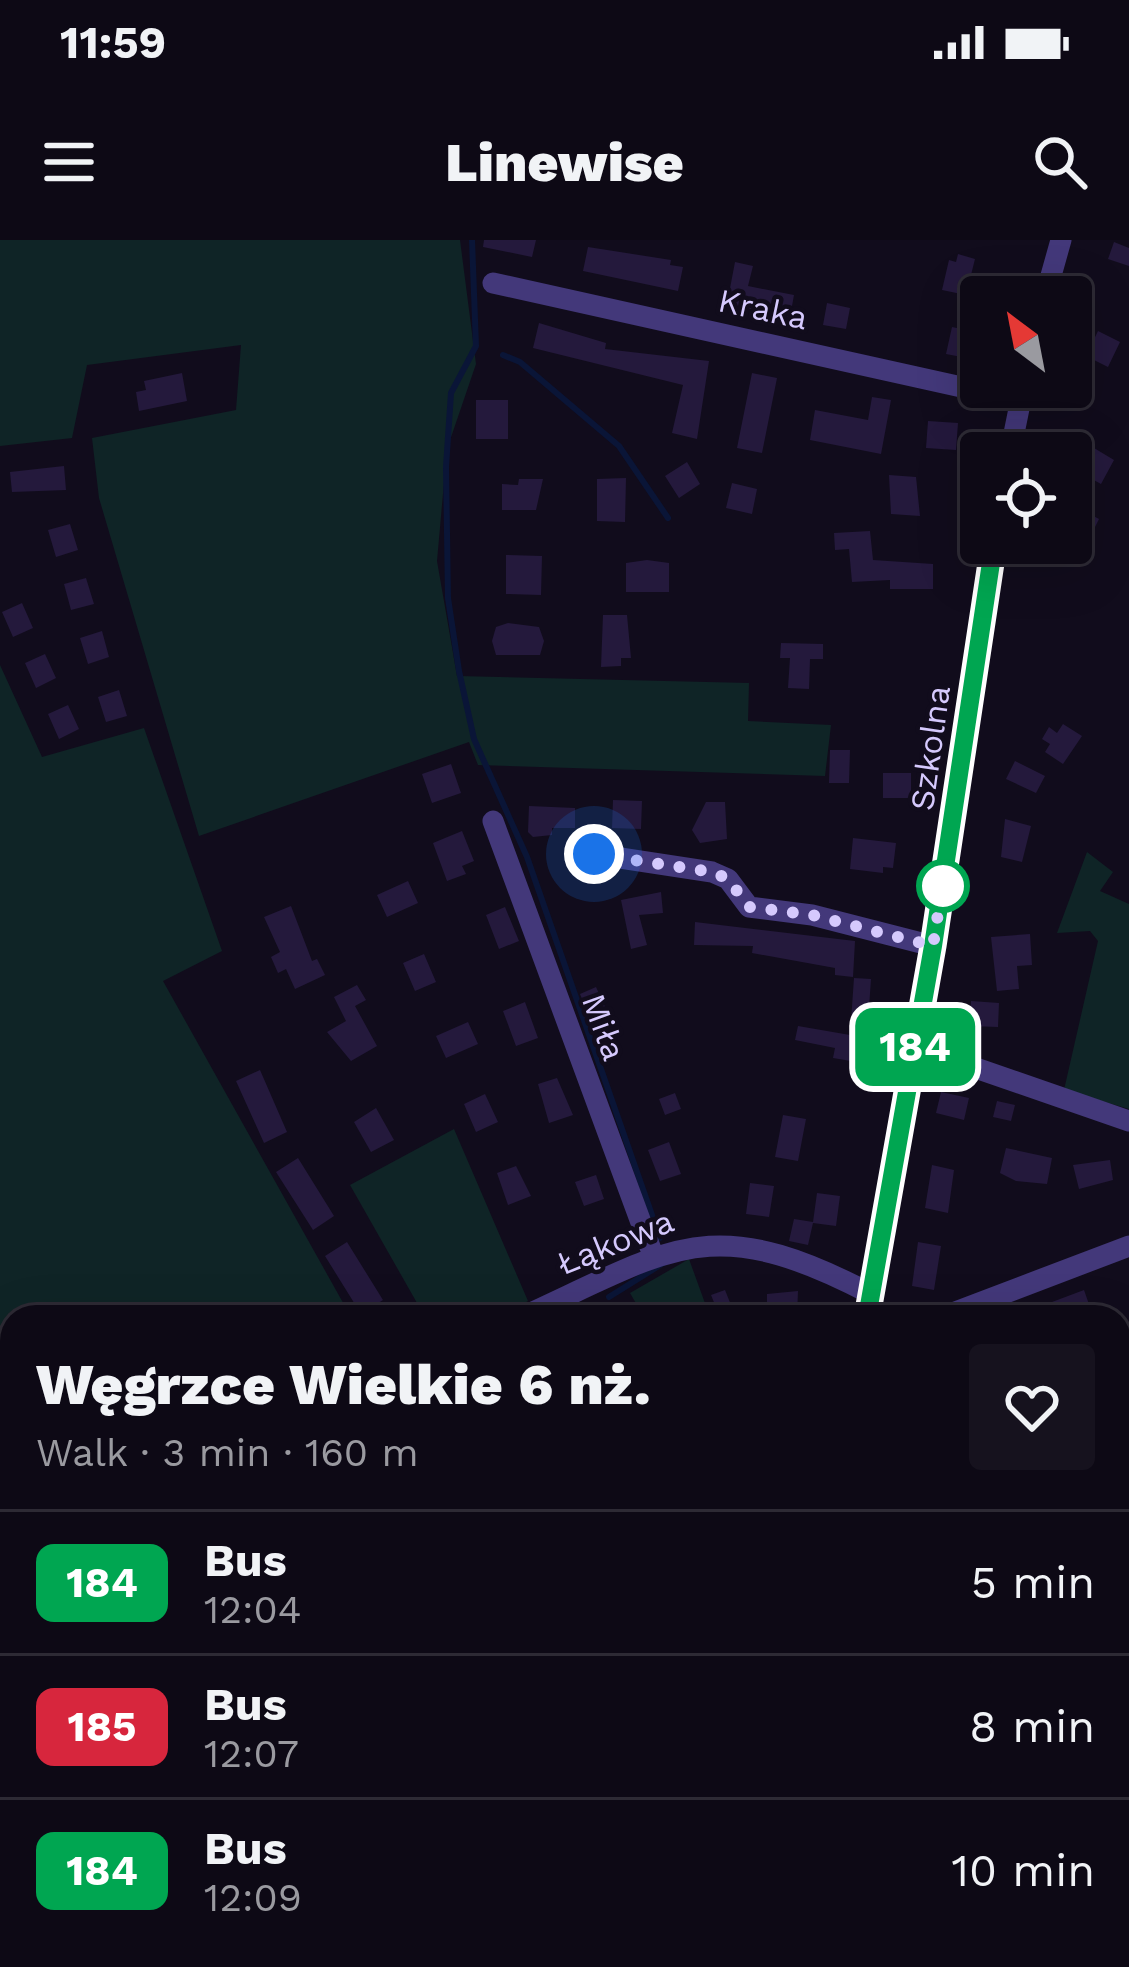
<!DOCTYPE html>
<html lang="en">
<head>
<meta charset="utf-8">
<style>
  :root { --surface:#0d0915; --page:#16121e; --text:#f1f3f6; --muted:#9a9aa0; --line:#2d2a34 }
  body { margin:0; font-family:"Work Sans",sans-serif; background:var(--page); color:var(--text); height:100vh; display:flex; flex-direction:column; font-size:45px; white-space:nowrap }
  * { box-sizing:border-box; margin:0 }
  p { font-size:39px; color:var(--muted) }
  .icon { flex:none; width:66px; height:66px; fill:none; stroke:currentColor; stroke-width:2; stroke-linecap:round; stroke-linejoin:round }
  .map { position:relative; flex:1; overflow:hidden }
  .sheet { position:absolute; left:0px; top:1065px; width:1131px; height:663px; display:flex; flex-direction:column; background:var(--surface); border-radius:36px 36px 0 0; box-shadow:0 12px 48px #0002,0 0 0 3px var(--line) }
  .sheet>* { flex:none }
  .badge { padding:0 24px; border-radius:18px; font-size:42px; line-height:78px }
  .needle { width:78px; rotate:328deg }
  .controls { position:absolute; left:960px; top:36px; display:grid; gap:24px }
  .controls a { display:grid; place-items:center; width:132px; height:132px; border-radius:12px; background:var(--surface); box-shadow:0 12px 48px #0002,0 0 0 3px var(--line); font-size:60px }
  .you { position:absolute; width:60px; height:60px; margin:-30px; border:9px solid #fff; border-radius:50%; background:#1a73e8; box-shadow:0 0 0 18px #1a73e833 }
  .map>.badge { position:absolute; translate:-50% -50%; box-shadow:0 0 0 6px #fff }
  .round { display:grid; place-items:center; flex:none; width:126px; height:126px; border-radius:12px; background:var(--page) }
  .headline { display:flex; align-items:center; justify-content:space-between; height:204px; padding:0 36px }
  h1 { font-size:57px; font-weight:800; line-height:90px }
  ul { padding:0; list-style:none }
  li { display:flex; align-items:center; gap:36px; height:144px; padding:0 36px; border-top:3px solid var(--line) }
  li div { flex:1 }
  li b { display:block; font-size:45px }
  li em { font-style:normal }
  li .badge { min-width:132px; font-weight:700; text-align:center }
  .status { display:flex; justify-content:space-between; align-items:center; height:84px; padding:0 60px; background:var(--surface); direction:ltr }
  .status svg { height:33px; fill:currentColor }
  header { display:flex; justify-content:space-between; align-items:center; height:156px; padding:0 36px; background:var(--surface); font-size:54px; font-weight:800 }
  .map>svg:first-child { display:block }
  .green { fill:#0f2426 }
  .lines { fill:none; stroke-linecap:round; stroke-linejoin:round }
  .stream { stroke:#0a1537; stroke-width:6 }
  .building { fill:#24193c }
  .minor { stroke:#43387a; stroke-width:21 }
  .line-casing { stroke:#fff; stroke-width:27 }
  .line { stroke:#00a651; stroke-width:18 }
  .walk { stroke:#d5c9fd; stroke-width:12; stroke-dasharray:0 21.6 }
  .stop-dot { fill:#fff; stroke:#00a651; stroke-width:6 }
  .labels { text-anchor:middle; dominant-baseline:central; stroke-width:9; stroke-linejoin:round; paint-order:stroke }
  .street-label { font-size:33px; fill:#d5c9fd; stroke:#110c1c }
</style>
</head>
<body>
<div class="status"><b>11:59</b><svg viewBox="0 0 49 12"><path d="M0 12V9h3v3zM5 12V6h3v6zM10 12V3h3v9zM15 12V0h3v12zM26 1h20v11H26zM47 4h2v5h-2z"/></svg></div>
<header><svg class="icon" aria-label="menu" viewBox="0 0 24 24"><path d="M4 6h16M4 12h16M4 18h16"/></svg>Linewise<svg class="icon" aria-label="search" viewBox="0 0 24 24"><circle cx="10" cy="10" r="6"/><path d="M15 15l6 6"/></svg></header>
<div class="map">
<svg width="1129" height="1727" viewBox="0 0 1129 1727">
  <rect width="100%" height="100%" fill="#110c1c"/>
  <!-- green -->
  <path class="green" d="M0 0H460L476 124 447 209 437 321 457 436 749 443 748 481 831 485 825 536 478 525 469 502 199 596 99 258 92 198 236 170 241 105 87 125 72 198 0 206Z
    M0 425 42 517 144 488 222 711 163 741 351 1077H12V1678L0 1663Z
    M1087 612 1113 632 1100 651 1129 664V869L1064 850 1098 701 1090 691 1057 693Z
    M454 889 528 1061 498 1077H425L350 945Z
    M689 1019 710 1077H644L630 1053Z
    M1129 1341V1423L1119 1430V1349Z
    M42 1716H591L600 1727H52Z
    M650 1716H890L897 1727H637Z"/>
  <g class="lines">
    <!-- stream -->
    <path class="stream" d="M472 0 476 106 451 153 446 227 448 358 459 431 474 499 527 617 660 998
      M503 115 520 122 619 206 668 278
      M609 1057 665 1022
      M566 1077 587 1067"/>
  </g>
  <!-- building -->
  <path class="building" d="M484 0H536L532 17 483 7Z
    M1114 2 1129 8V26L1108 19Z
    M588 7 671 20 670 25 683 27 678 51 583 31Z
    M958 14 975 19 966 55 942 50 949 20 956 22Z
    M735 22 753 26 748 46 794 55 790 77 727 64Z
    M827 63 850 68 846 89 823 85Z
    M539 83 606 103 605 109 709 121 697 199 672 193 683 145 533 108Z
    M952 87 981 93 977 120 946 114Z
    M1098 91 1120 102 1108 127 1086 116Z
    M182 133 187 161 139 171 136 152 146 150 144 141Z
    M752 133 777 138 762 213 737 208Z
    M872 157 891 160 881 214 810 200 815 170 868 180Z
    M476 160H508V199H476Z
    M928 181 958 183 956 210 926 208Z
    M1094 208 1114 220 1101 244 1081 233Z
    M687 222 700 244 679 258 665 236Z
    M64 226 66 250 12 252 10 232Z
    M889 235 916 237 920 276 891 274Z
    M626 238 625 282 597 281V239Z
    M519 239H543L536 270H502V244L518 245Z
    M732 243 757 249 752 274 726 268Z
    M1071 264 1099 279 1091 295 1071 284Z
    M70 284 78 310 56 317 48 290Z
    M870 291 873 320 933 324V349H890V340L852 342 849 309 835 310 834 293Z
    M506 315 542 316 541 355 506 354Z
    M647 320 669 323V352H626V323Z
    M86 338 94 364 71 370 64 344Z
    M22 363 33 388 13 397 2 372Z
    M603 375H627L631 418H621V426L601 427Z
    M508 383 539 387 544 401 540 415H496L492 401 496 387Z
    M102 391 109 417 88 424 80 398Z
    M781 403 823 404V419H810L809 449 788 448 790 418H780Z
    M45 414 56 438 36 448 25 423Z
    M119 450 127 476 106 482 98 457Z
    M68 465 79 489 59 499 48 474Z
    M1063 484 1082 496 1063 524 1045 512 1050 504 1042 499 1049 487 1057 493Z
    M830 510H850L849 543H829Z
    M1015 521 1045 536 1036 553 1006 539Z
    M451 524 461 553 432 563 422 534Z
    M883 533H911V558H883Z
    M613 560 642 561 641 589 612 588Z
    M706 562H725L727 599 700 603 692 590Z
    M529 566 575 568V588H552V595L533 597 528 592Z
    M1005 579 1031 586 1022 622 1001 617Z
    M462 591 474 621 462 626 466 634 447 641 433 603Z
    M853 598 896 603 893 628 883 627V633L850 629Z
    M408 641 418 663 387 677 377 655Z
    M661 652 663 673 639 675 647 705 631 709 621 660Z
    M291 666 312 721 317 719 325 735 295 749 286 729 278 733 271 717 280 712 264 677Z
    M505 667 519 701 499 709 486 675Z
    M695 682 855 701 853 737 835 735V728L752 713 753 706 694 705Z
    M1030 694 1032 725 1017 726 1019 749 997 751 991 697Z
    M424 714 436 742 415 751 403 723Z
    M854 738 871 739 867 797 890 801 886 827 833 818 835 808 795 800 798 786 850 795Z
    M357 745 366 760 355 766 377 806 351 821 327 792 346 781 334 757Z
    M596 747 607 771 590 779 580 754Z
    M971 761 999 763 998 787 970 786Z
    M525 762 538 798 516 806 503 771Z
    M468 782 478 804 446 818 436 796Z
    M260 830 287 892 264 903 236 841Z
    M557 838 573 875 549 883 538 844Z
    M941 852 969 858 964 880 936 873Z
    M675 853 681 869 665 875 659 859Z
    M485 854 498 882 476 892 464 864Z
    M997 861 1015 865 1011 881 993 877Z
    M376 868 394 900 371 912 354 882Z
    M783 875 806 879 798 921 775 917Z
    M669 902 681 934 660 941 648 910Z
    M1006 908 1052 918 1047 944 1016 941 1000 933Z
    M298 918 334 976 313 990 276 932Z
    M1110 920 1113 940 1079 949 1073 925Z
    M932 925 954 930 948 973 925 968Z
    M516 926 531 956 508 965 497 933Z
    M596 935 604 959 584 966 575 942Z
    M750 943 774 946 769 977 746 974Z
    M817 953 840 956 836 986 813 983 808 1005 789 1001 794 979 813 982Z
    M347 1002 383 1060 361 1074 325 1016Z
    M918 1002 941 1006 934 1050 912 1046Z
    M725 1050 733 1070 736 1077H720L711 1055Z
    M1084 1050 1091 1070 1057 1077 1052 1062Z
    M798 1051 797 1077H778V1069H767V1054Z"/>
  <g class="lines">
    <!-- minor -->
    <path class="minor" d="M493 43 1020 160
      M1045 57 1061 0
      M1010 213 1023 149
      M493 581 653 1015
      M594 614 712 632 728 639 749 667 812 675 933 706
      M915 807 1129 881
      M522 1077C673 1008 710 970 871 1054
      M867 1077 933 706 994 303
      M942 1077 1129 1006
      M0 1296 12 1288
      M1119 1556 1129 1549
      M913 1716 920 1727"/>
  </g>
  <g class="lines">
    <!-- line casing -->
    <g class="line-casing">
      <path id="line" d="M867 1077 933 706 994 303"/>
    </g>
    <!-- line -->
    <use href="#line" class="line"/>
    <!-- walk -->
    <path class="walk" d="M594 614 712 632 728 639 749 667 812 675 933 706 945 628 943 646"/>
  </g>
  <!-- markers -->
  <circle class="stop-dot" cx="943" cy="646" r="24"/>
  <g class="labels">
    <!-- street labels -->
    <g class="street-label">
      <text transform="translate(763 69) rotate(12)">Kraka</text>
      <text transform="translate(930 508) rotate(-82)">Szkolna</text>
      <text transform="translate(604 787) rotate(70)">Miła</text>
      <text transform="translate(615 1002) rotate(-22)">Łąkowa</text>
    </g>
  </g>
</svg>
<div class="controls">
<a><svg class="needle" viewBox="-14 -14 28 28"><path d="M0-13l5 13h-10z" fill="#e53935"/><path d="M0 13l5-13h-10z" fill="#9a9aa0"/></svg></a>
<a><svg class="icon" aria-label="locate" viewBox="0 0 24 24"><circle cx="12" cy="12" r="6"/><path d="M12 2v4M12 18v4M2 12h4M18 12h4"/></svg></a>
</div>
<div class="you" style="left:594px;top:614px"></div>
<b class="badge" style="left:915px;top:807px;background:#00a651;color:#fff">184</b>
<section class="sheet">
<div class="headline"><div><h1>Węgrzce Wielkie 6 nż.</h1><p>Walk · 3 min · 160 m</p></div><a class="round"><svg class="icon" aria-label="heart" viewBox="0 0 24 24"><path d="M12 20l-8-8c-3-5 5-10 8-4 3-6 11-1 8 4z"/></svg></a></div>
<ul>
<li><span class="badge" style="background:#00a651;color:#fff">184</span><div><b>Bus</b><p>12:04</p></div><em>5 min</em></li>
<li><span class="badge" style="background:#d7263d;color:#fff">185</span><div><b>Bus</b><p>12:07</p></div><em>8 min</em></li>
<li><span class="badge" style="background:#00a651;color:#fff">184</span><div><b>Bus</b><p>12:09</p></div><em>10 min</em></li>
</ul>
</section>
</div>
</body>
</html>
